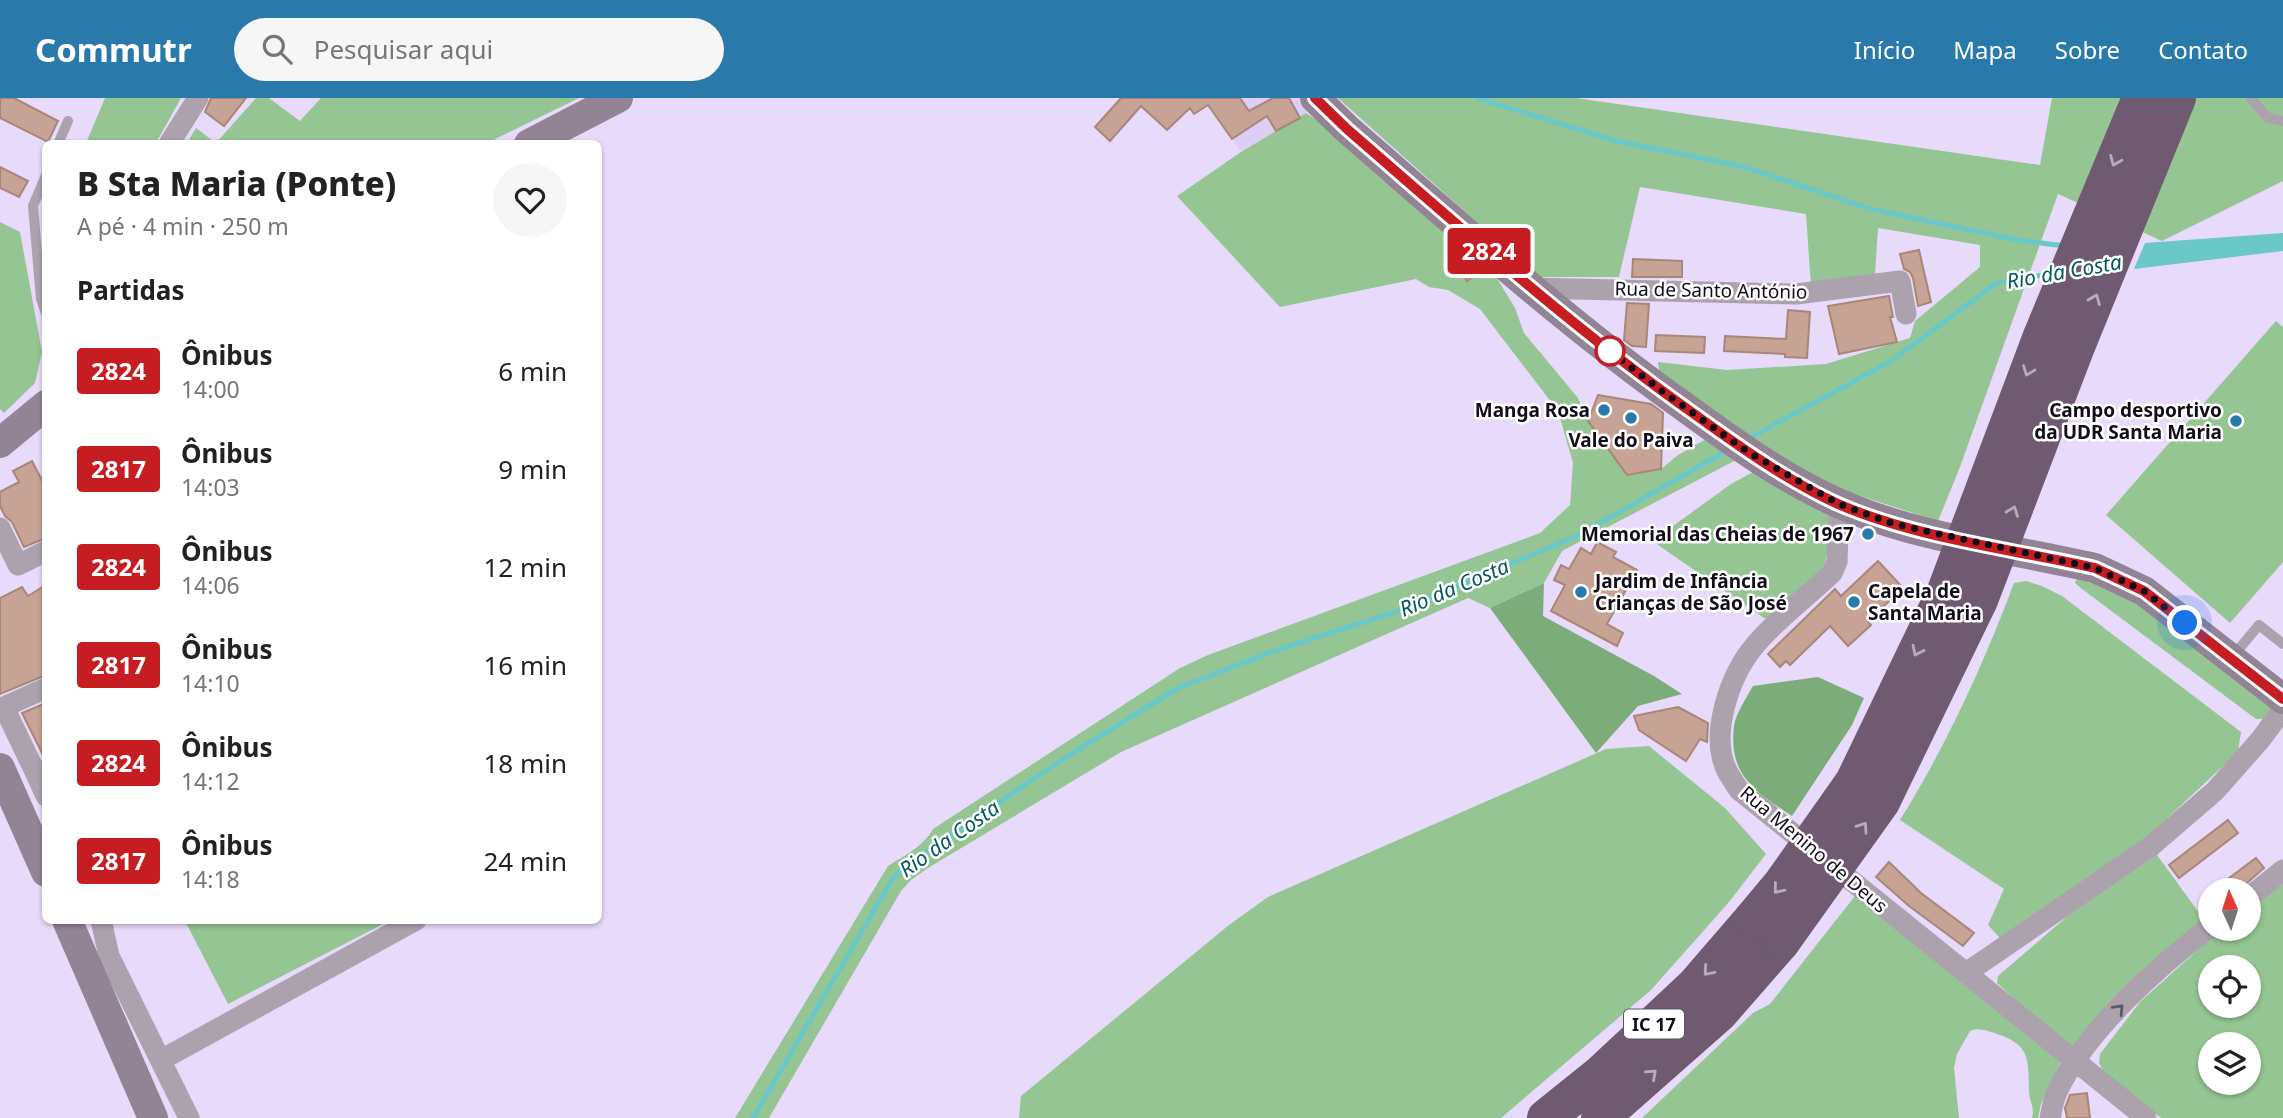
<!DOCTYPE html>
<html lang="pt">
<head>
<meta charset="utf-8">
<style>
  :root { --surface:#fff; --page:#f6f6f6; --text:#222; --muted:#767676; --accent:#2a79ab }
  body { margin:0; font-family:"Noto Sans",sans-serif; background:var(--page); color:var(--text); height:100vh; display:flex; flex-direction:column; font-size:26px; white-space:nowrap }
  * { box-sizing:border-box; margin:0 }
  p { font-size:23px; color:var(--muted) }
  .icon { flex:none; width:38px; height:38px; fill:none; stroke:currentColor; stroke-width:2; stroke-linecap:round; stroke-linejoin:round }
  .map { position:relative; flex:1; overflow:hidden }
  .drawer { position:absolute; left:42px; top:42px; width:560px; height:784px; display:flex; flex-direction:column; background:var(--surface); border-radius:10px; box-shadow:0 2px 5px #0004 }
  .drawer>* { flex:none }
  .badge { padding:0 14px; border-radius:5px; font-size:24px; line-height:46px }
  .needle { width:46px; rotate:357deg }
  .tools { position:absolute; left:2198px; top:780px; display:grid; gap:14px }
  .tools a { display:grid; place-items:center; width:63px; height:63px; border-radius:50%; background:var(--surface); box-shadow:0 2px 5px #0004; font-size:35px }
  .you { position:absolute; width:35px; height:35px; margin:-18px; border:5px solid #fff; border-radius:50%; background:#1a73e8; box-shadow:0 0 0 10px #1a73e833 }
  .map>.badge { position:absolute; translate:-50% -50%; box-shadow:0 0 0 4px #fff }
  h2 { padding:0 35px; font-size:26px; line-height:63px }
  .round { display:grid; place-items:center; flex:none; width:74px; height:74px; border-radius:37px; background:var(--page) }
  .summary { display:flex; align-items:center; justify-content:space-between; height:119px; padding:0 35px }
  h1 { font-size:33px; font-weight:800; line-height:52px }
  ul { padding:0; list-style:none }
  li { display:flex; align-items:center; gap:21px; height:98px; padding:0 35px }
  li div { flex:1 }
  li b { display:block; font-size:26px }
  li em { font-style:normal }
  li .badge { min-width:77px; font-weight:700; text-align:center }
  header { display:flex; align-items:center; gap:42px; box-sizing:border-box; height:98px; padding:0 35px; background:var(--accent); color:#fff }
  header strong { font-size:33px }
  nav { display:flex; gap:38px; margin-inline-start:auto; font-size:24px }
  .search { width:490px; height:63px; background:var(--page); display:flex; align-items:center; gap:18px; box-sizing:border-box; padding:0 24px; border-radius:38px; color:var(--muted); font-size:26px }
  .map>svg:first-child { display:block }
  .built { fill:#decdf5 }
  .green { fill:#95c592; fill-rule:evenodd }
  .forest { fill:#7cac79 }
  .water { fill:#6bc8c9 }
  .lines { fill:none; stroke-linecap:round; stroke-linejoin:round }
  .stream { stroke:#6bc8c9; stroke-width:5 }
  .building { fill:#c6a394; stroke:#a88678; stroke-width:2 }
  .lane { stroke:#aca2ae; stroke-width:10 }
  .street { stroke:#aca2ae; stroke-width:21 }
  .secondary { stroke:#928395; stroke-width:30 }
  .highway { stroke:#6f5a72; stroke-width:38 }
  .highway-bridge { stroke:#6f5a72; stroke-width:38 }
  .oneway { stroke:#b7acb8 }
  .oneway2 { stroke:#5f5864 }
  .line-casing { stroke:#fff; stroke-width:16 }
  .line { stroke:#c61d23; stroke-width:10 }
  .walk { stroke:#120e19; stroke-width:7; stroke-dasharray:0 12.6 }
  .stop-dot { fill:#fff; stroke:#c61d23; stroke-width:3.5 }
  .poi-dot { fill:#2a79ab; stroke:#fff; stroke-width:2.5 }
  .labels { text-anchor:middle; dominant-baseline:central; stroke-width:5; stroke-linejoin:round; paint-order:stroke }
  .shield { fill:#fff; stroke:#59565e; stroke-width:2 }
  .shield-label { font-size:18px; font-weight:bold; fill:#120e19 }
  .street-label { font-size:19px; fill:#120e19; stroke:#fff }
  .poi-label { font-size:19px; font-weight:bold; fill:#120e19; stroke:#fff; text-anchor:end }
  .water-label { font-size:21px; font-style:italic; fill:#035a5b; stroke:#fff }
</style>
</head>
<body>
<header>
<strong>Commutr</strong>
<div class="search"><svg class="icon" aria-label="search" viewBox="0 0 24 24"><circle cx="10" cy="10" r="6"/><path d="M15 15l6 6"/></svg>Pesquisar aqui</div>
<nav><a>Início</a><a>Mapa</a><a>Sobre</a><a>Contato</a></nav>
</header>
<div class="map">
<svg width="2283" height="1020" viewBox="0 0 2283 1020">
  <rect width="100%" height="100%" fill="#e8dafb"/>
  <!-- built -->
  <path class="built" d="M1192 0H1301L1312 10 1300 20 1241 54 1208 7 1194 16 1186 4Z"/>
  <!-- green -->
  <path class="green" d="M105 0H181L156 45H86Z
    M256 0H269L300 23 321 0H579L487 45H187L196 30 216 45Z
    M1338 0H1576L2040 67 2052 0H2283V83L2162 143 2058 96 1960 369 1938 423 1851 395 1768 356 1660 279 1658 264 1727 272 1826 266 1910 240 1915 223 1980 169V147L1878 130 1875 176 1811 188 1806 116 1640 89 1619 179H1538Z
    M1306 15 1326 28 1498 182 1515 210 1524 235 1578 300 1588 323 1627 377 1661 371 1678 357 1708 340 1738 361 1562 453 1544 485 1490 510 1468 500 1121 654 928 770 911 782 901 793 769 1020H735L888 768C905 757 923 749 933 731L1180 570 1208 557 1540 435 1570 407 1573 365 1558 313 1480 211 1448 192 1429 189 1416 181 1280 209 1177 98 1241 54Z
    M0 124 20 134 42 254 35 285 4 315 0 311Z
    M2276 223 2283 229V464L2230 525 2106 417Z
    M1753 374 1828 417 1830 446 1824 470 1773 521 1764 520 1658 447 1655 441 1731 386Z
    M2078 478 2133 500 2273 605 2268 621H2256L2082 491 2075 485Z
    M2026 483 2042 488 2062 498 2241 634 2238 654 2128 757 2000 840 1988 827 2004 791 1900 722C1946 648 1983 568 2014 485Z
    M1649 648 1725 710 1766 756 1729 804 1651 892 1501 1020H1019L1021 998 1229 827 1268 799 1606 651Z
    M2157 757 2205 823 2070 951 1997 885 1998 878 2070 816Z
    M2283 782V1020H2161L2103 973 2099 965 2100 956 2140 904 2221 831H2249V809ZM2210 870H2249V908H2210ZM2210 947H2249V985H2210Z
    M1855 798 2061 964 2041 1006 2038 1020H2032C2035 1009 2029 1003 2029 993 2028 962 2031 947 1997 936 1987 933 1979 929 1970 933L1957 956 1954 970 1959 1020H1642L1753 915 1770 906Z
    M185 823H389L228 906Z"/>
  <!-- forest -->
  <path class="forest" d="M1544 485 1543 518 1654 578 1682 596 1638 608 1596 655 1490 510Z
    M1818 579 1864 600 1852 627 1792 718C1756 694 1728 678 1734 628 1736 615 1747 599 1753 588Z"/>
  <!-- water -->
  <path class="water" d="M2283 135V153L2134 171 2145 145Z"/>
  <g class="lines">
    <!-- stream -->
    <path class="stream" d="M1477 0 1616 43 1745 69 1871 111 2017 142 2065 148
      M1746 342 1893 262 1995 186 2053 175
      M753 1020 894 778 960 731 1060 663 1178 590 1274 553 1398 513 1579 437 1728 352"/>
  </g>
  <!-- building -->
  <path class="building" d="M0 0H14L58 23 48 44 0 20Z
    M211 0H246L224 28 205 14Z
    M1121 0H1240L1249 13 1273 0H1289L1300 20 1276 33 1267 18 1232 41 1208 7 1194 16 1190 10 1167 32 1141 8 1110 43 1095 29Z
    M0 69 28 83 19 99 0 90Z
    M1919 152 1931 204 1918 208 1913 180 1910 174 1904 171 1900 156Z
    M1633 161 1682 163V179H1632Z
    M1470 162 1478 175 1467 183 1458 171Z
    M1889 198 1893 219H1890L1897 244 1839 256 1828 208Z
    M1627 205 1649 206 1646 249 1632 248 1624 242Z
    M1788 212 1810 214 1807 260 1785 259V256L1724 253 1725 238 1786 241Z
    M1656 237 1705 239 1704 255 1655 253Z
    M1598 297 1651 306 1663 315 1661 371 1627 377 1588 323Z
    M32 363 46 390V440L24 449 12 424 5 418 0 408V394L19 384 13 373Z
    M1597 444 1616 454 1613 459 1637 472 1607 526 1623 535 1617 548 1551 513 1565 487 1554 482 1561 467 1569 471 1581 450 1591 456Z
    M1878 463 1903 490 1868 523 1871 527 1848 548 1830 528 1790 567 1786 563 1780 569 1768 556 1835 491 1841 498Z
    M46 487V577L0 596V500L22 489 28 498Z
    M46 605V659H44L22 615Z
    M1678 609 1708 625 1707 644 1700 641 1686 663 1639 632 1634 618Z
    M2228 722 2238 735 2179 780 2169 767Z
    M2256 760 2264 770 2238 793H2212Z
    M1889 764 1921 795 1974 835 1963 848 1909 808 1876 779Z
    M2087 995 2090 1020H2067L2065 1010 2070 997Z"/>
  <g class="lines">
    <!-- lane -->
    <path class="lane" d="M2251 0 2268 20 2283 23
      M58 46 68 23
      M46 77 33 108 41 201 46 215
      M2233 558 2259 527 2283 546"/>
    <!-- street -->
    <path class="street" d="M169 46 198 0
      M1531 190 1796 196 1900 183 1906 216
      M1839 406 1837 464 1832 475C1807 499 1778 520 1756 546 1730 576 1709 636 1727 673 1731 680 1735 686 1739 692L2146 1020
      M0 430 18 467 46 453
      M46 590 4 609 36 676 46 672
      M36 676 46 698
      M2249 799 2283 772
      M101 822 109 858 189 1020
      M1966 875 2150 749 2215 693 2261 641 2283 611
      M161 962 416 822
      M2050 1020C2052 1012 2053 1002 2057 994 2085 934 2157 869 2210 829"/>
    <!-- secondary -->
    <path class="secondary" d="M1315 0 1347 31C1458 127 1566 225 1686 310 1734 345 1784 381 1838 405 1916 440 2012 451 2095 470L2144 493 2283 601
      M529 46 618 0
      M0 345 46 307
      M0 670 46 774
      M67 822 153 1020"/>
    <!-- highway -->
    <path class="highway" d="M1546 1020 1602 975 1695 888 1752 822
      M1600 1020 1719 915 1781 844"/>
    <!-- highway-bridge -->
    <path class="highway-bridge" d="M1752 822 1782 786 1854 684 1946 493 2042 238 2141 0
      M1781 844 1881 704 1979 502 2075 251 2177 0"/>
  </g>
  <!-- one-way arrows -->
  <defs><path id="oneway-chevron" d="M-2-3.5L2.5 0L-2 3.5" fill="none" stroke-width="1.6" stroke-linecap="round" stroke-linejoin="round" transform="scale(1.75)"/></defs>
  <g class="oneway">
    <use href="#oneway-chevron" transform="translate(2115 63) rotate(113)"/>
    <use href="#oneway-chevron" transform="translate(2095 201) rotate(-68)"/>
    <use href="#oneway-chevron" transform="translate(2028 273) rotate(111)"/>
    <use href="#oneway-chevron" transform="translate(2013 413) rotate(-69)"/>
    <use href="#oneway-chevron" transform="translate(1917 553) rotate(116)"/>
    <use href="#oneway-chevron" transform="translate(1863 729) rotate(-55)"/>
    <use href="#oneway-chevron" transform="translate(1778 791) rotate(129)"/>
    <use href="#oneway-chevron" transform="translate(1708 873) rotate(131)"/>
    <use href="#oneway-chevron" transform="translate(1652 976) rotate(-42)"/>
  </g>
  <use class="oneway2" href="#oneway-chevron" transform="translate(2119 911) rotate(-47)"/>
  <g class="lines">
    <!-- line casing -->
    <g class="line-casing">
      <path id="line" d="M1315 0 1347 31C1459 128 1569 227 1690 313 1737 347 1786 382 1838 406 1916 440 2012 451 2095 470L2144 493 2283 601"/>
    </g>
    <!-- line -->
    <use href="#line" class="line"/>
    <!-- walk -->
    <path class="walk" d="M1610 253 1606 250 1662 293 1748 354 1839 406 1894 426 2095 470 2144 493 2185 525"/>
  </g>
  <!-- markers -->
  <circle class="stop-dot" cx="1610" cy="253" r="14"/>
  <g class="poi-dot">
    <circle cx="1604" cy="312" r="7"/>
    <circle cx="1631" cy="320" r="7"/>
    <circle cx="2236" cy="323" r="7"/>
    <circle cx="1868" cy="436" r="7"/>
    <circle cx="1581" cy="494" r="7"/>
    <circle cx="1854" cy="504" r="7"/>
  </g>
  <g class="labels">
    <!-- shield labels -->
    <rect class="shield" x="1624" y="911.5" width="60" height="29" rx="5"/>
    <g class="shield-label">
      <text x="1654" y="926">IC 17</text>
    </g>
    <!-- street labels -->
    <g class="street-label">
      <text transform="translate(1711 192) rotate(1)">Rua de Santo António</text>
      <text transform="translate(1814 751) rotate(40)">Rua Menino de Deus</text>
    </g>
    <!-- poi labels -->
    <g class="poi-label">
      <text x="1590" y="312">Manga Rosa</text>
      <text x="2222" y="312">Campo desportivo<tspan x="2222" dy="22">da UDR Santa Maria</tspan></text>
      <text x="1631" y="342" text-anchor="middle">Vale do Paiva</text>
      <text x="1854" y="436">Memorial das Cheias de 1967</text>
      <text x="1595" y="483" text-anchor="start">Jardim de Infância<tspan x="1595" dy="22">Crianças de São José</tspan></text>
      <text x="1868" y="493" text-anchor="start">Capela de<tspan x="1868" dy="22">Santa Maria</tspan></text>
    </g>
    <!-- water labels -->
    <g class="water-label">
      <text transform="translate(2064 173) rotate(-10)">Rio da Costa</text>
      <text transform="translate(1454 489) rotate(-23)">Rio da Costa</text>
      <text transform="translate(949 740) rotate(-35)">Rio da Costa</text>
    </g>
  </g>
</svg>
<div class="tools">
<a><svg class="needle" viewBox="-14 -14 28 28"><path d="M0-13l5 13h-10z" fill="#e53935"/><path d="M0 13l5-13h-10z" fill="#767676"/></svg></a>
<a><svg class="icon" aria-label="locate" viewBox="0 0 24 24"><circle cx="12" cy="12" r="6"/><path d="M12 2v4M12 18v4M2 12h4M18 12h4"/></svg></a>
<a><svg class="icon" aria-label="layers" viewBox="0 0 24 24"><path d="M12 4l9 5-9 5-9-5zM3 14l9 5 9-5"/></svg></a>
</div>
<div class="you" style="left:2185px;top:525px"></div>
<b class="badge" style="left:1489px;top:153px;background:#c61d23;color:#fff">2824</b>
<section class="drawer">
<div class="summary"><div><h1>B Sta Maria (Ponte)</h1><p>A pé · 4 min · 250 m</p></div><a class="round"><svg class="icon" aria-label="heart" viewBox="0 0 24 24"><path d="M12 20l-8-8c-3-5 5-10 8-4 3-6 11-1 8 4z"/></svg></a></div>
<h2>Partidas</h2>
<ul>
<li><span class="badge" style="background:#c61d23;color:#fff">2824</span><div><b>Ônibus</b><p>14:00</p></div><em>6 min</em></li>
<li><span class="badge" style="background:#c61d23;color:#fff">2817</span><div><b>Ônibus</b><p>14:03</p></div><em>9 min</em></li>
<li><span class="badge" style="background:#c61d23;color:#fff">2824</span><div><b>Ônibus</b><p>14:06</p></div><em>12 min</em></li>
<li><span class="badge" style="background:#c61d23;color:#fff">2817</span><div><b>Ônibus</b><p>14:10</p></div><em>16 min</em></li>
<li><span class="badge" style="background:#c61d23;color:#fff">2824</span><div><b>Ônibus</b><p>14:12</p></div><em>18 min</em></li>
<li><span class="badge" style="background:#c61d23;color:#fff">2817</span><div><b>Ônibus</b><p>14:18</p></div><em>24 min</em></li>
</ul>
</section>
</div>
</body>
</html>
